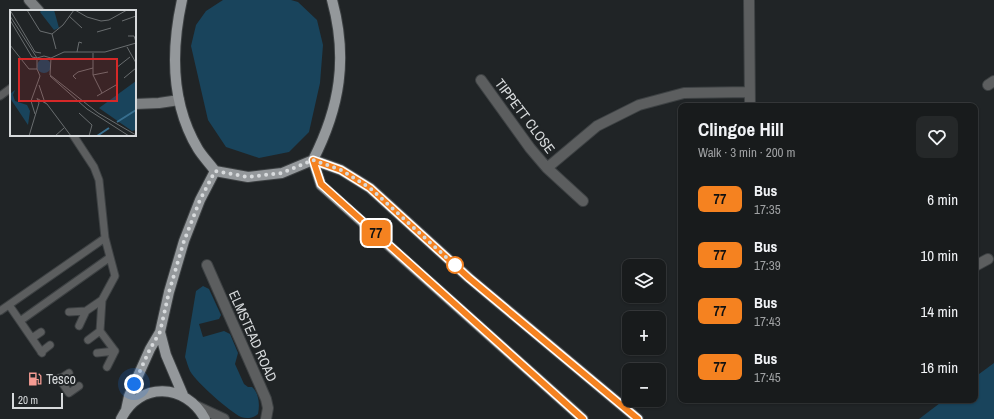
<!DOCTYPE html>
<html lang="en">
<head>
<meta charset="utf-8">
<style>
  :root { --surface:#181b1c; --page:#252829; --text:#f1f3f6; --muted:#9fa1a3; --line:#36393b }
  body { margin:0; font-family:"Archivo Narrow",sans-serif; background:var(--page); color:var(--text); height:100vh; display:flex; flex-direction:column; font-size:15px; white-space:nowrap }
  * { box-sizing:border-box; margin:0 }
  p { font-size:13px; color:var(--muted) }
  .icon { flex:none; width:22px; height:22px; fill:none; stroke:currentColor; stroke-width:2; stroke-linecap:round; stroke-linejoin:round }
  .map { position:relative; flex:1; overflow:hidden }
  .sheet { position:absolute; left:678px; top:103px; width:300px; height:300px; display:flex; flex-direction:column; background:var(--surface); border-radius:8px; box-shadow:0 1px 3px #0004,0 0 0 1px var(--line) }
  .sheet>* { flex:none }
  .badge { padding:0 8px; border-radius:6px; font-size:14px; line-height:26px }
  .buttons { position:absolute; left:622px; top:259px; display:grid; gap:8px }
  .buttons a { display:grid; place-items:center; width:44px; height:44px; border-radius:8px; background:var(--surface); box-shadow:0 1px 3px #0004,0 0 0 1px var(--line); font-size:20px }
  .scale { position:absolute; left:12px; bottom:10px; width:51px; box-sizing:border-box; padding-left:4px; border:2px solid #d7dadc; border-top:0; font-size:11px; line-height:14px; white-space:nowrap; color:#d7dadc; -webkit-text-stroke:3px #202426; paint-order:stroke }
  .you { position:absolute; width:20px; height:20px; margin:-10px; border:3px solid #fff; border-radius:50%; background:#1a73e8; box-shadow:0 0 0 6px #1a73e833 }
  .map>.badge { position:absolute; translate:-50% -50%; box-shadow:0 0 0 2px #fff }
  .round { display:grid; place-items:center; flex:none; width:42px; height:42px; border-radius:8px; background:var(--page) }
  .head { display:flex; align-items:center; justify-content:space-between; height:68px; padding:0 20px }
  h1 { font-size:19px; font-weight:800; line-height:30px }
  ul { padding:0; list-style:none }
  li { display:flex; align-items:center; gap:12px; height:56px; padding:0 20px }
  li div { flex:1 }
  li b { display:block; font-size:15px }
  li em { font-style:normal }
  li .badge { min-width:44px; font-weight:700; text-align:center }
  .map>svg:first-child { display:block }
  .green { fill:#19445c }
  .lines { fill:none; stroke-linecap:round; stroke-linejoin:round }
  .lane-casing { stroke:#3d4143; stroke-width:9 }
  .street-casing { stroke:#3d4143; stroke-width:12 }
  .secondary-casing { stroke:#3d4143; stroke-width:12 }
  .primary-casing { stroke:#3d4143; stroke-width:12 }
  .lane { stroke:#5c5e5f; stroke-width:7 }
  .street { stroke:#5c5e5f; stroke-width:10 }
  .secondary { stroke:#7c7f81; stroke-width:10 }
  .primary { stroke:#94989b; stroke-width:10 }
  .line-casing { stroke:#fff; stroke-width:9 }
  .line { stroke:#f58220; stroke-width:6 }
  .walk { stroke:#d7dadc; stroke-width:4; stroke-dasharray:0 7.2 }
  .stop-dot { fill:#fff; stroke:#f58220; stroke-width:2 }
  .labels { text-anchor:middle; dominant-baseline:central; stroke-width:4; stroke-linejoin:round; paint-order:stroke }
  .street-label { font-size:14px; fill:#d7dadc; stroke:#202426 }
  .poi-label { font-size:14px; fill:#d7dadc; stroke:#202426; text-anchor:start }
  .inset-river { fill:none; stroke:#386f8f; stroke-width:2 }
  .inset-road { fill:none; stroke:#696d6f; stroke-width:1 }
  .view { fill:#d62828; fill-opacity:0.15; stroke:#d62828; stroke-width:2 }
  .inset-edge { fill:none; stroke:#d7dadc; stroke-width:2 }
</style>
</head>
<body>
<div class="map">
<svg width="994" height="419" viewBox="0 0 994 419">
  <rect width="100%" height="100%" fill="#202426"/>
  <!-- green -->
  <path class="green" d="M223 0H291L298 2 317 20 323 45 320 83 309 132 289 152 259 158 226 147 208 120 191 46 196 25 206 11Z
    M203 286 209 289 221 315 219 319 199 324 203 337 224 331 230 334 238 353 235 364 244 384 248 387H252C259 393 260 405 258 414 253 418 247 419 241 417 229 411 197 383 190 371 188 367 187 362 185 357L196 291Z
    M994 363V419H919L944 400H975V377Z"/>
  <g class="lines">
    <!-- lane casing -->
    <g class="lane-casing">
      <path id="lane" d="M0 96 11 88
        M73 135 94 167 99 180 105 238 115 276 102 300 100 331 115 351
        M9 305 42 353
        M0 311 105 238
        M69 312 86 311
        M20 321 109 258
        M79 326 86 311 102 300
        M32 338 41 332
        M88 340 100 331
        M41 352 50 345
        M97 353 115 351
        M107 367 115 351
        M59 378 69 393 79 386
        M60 379 69 373"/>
    </g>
    <!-- street casing -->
    <g class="street-casing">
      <path id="street" d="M749 0 750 106
        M481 80 530 148 547 168
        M988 85 994 81
        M583 201 547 168 597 126 639 105 684 93 749 92
        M207 265 266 399 268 408 266 419
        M975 266 988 259
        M196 406 224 419"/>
    </g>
    <!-- secondary casing -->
    <g class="secondary-casing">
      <path id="secondary" d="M29 0 39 11
        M135 104 159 103 179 100"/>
    </g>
    <!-- primary casing -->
    <g class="primary-casing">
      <path id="primary" d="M182 0C171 50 171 104 198 149 203 157 210 164 215 171L248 177 282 173 313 160C340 107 348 58 332 0
        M313 160 341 170 370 188 469 278 638 419
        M313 160 321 185 583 419
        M160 332 166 355 183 395
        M126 410 129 396 150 349 160 332 169 292 184 241 200 200 215 171
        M121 419C139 381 186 383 205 419"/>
    </g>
    <!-- lane -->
    <use href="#lane" class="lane"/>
    <!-- street -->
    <use href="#street" class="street"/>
    <!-- secondary -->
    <use href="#secondary" class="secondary"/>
    <!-- primary -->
    <use href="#primary" class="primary"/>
  </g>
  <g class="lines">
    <!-- line casing -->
    <g class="line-casing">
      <path id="line" d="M583 419 321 184 313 160 341 170 370 188 469 278 638 419"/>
    </g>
    <!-- line -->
    <use href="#line" class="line"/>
    <!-- walk -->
    <path class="walk" d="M134 384 150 349 160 332 169 292 184 241 200 200 215 171 248 177 282 173 313 160 341 170 370 188 458 268 455 265"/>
  </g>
  <!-- icons -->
  <defs>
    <g id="fuel-bare" transform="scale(1.08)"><path d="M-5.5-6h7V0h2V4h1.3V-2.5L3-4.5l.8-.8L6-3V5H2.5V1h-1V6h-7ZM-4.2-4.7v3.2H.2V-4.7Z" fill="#f59c93" stroke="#202426" stroke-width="2.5" paint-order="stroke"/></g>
  </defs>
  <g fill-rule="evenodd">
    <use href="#fuel-bare" x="35" y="379"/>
  </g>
  <!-- markers -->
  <circle class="stop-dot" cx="455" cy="265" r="8"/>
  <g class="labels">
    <!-- street labels -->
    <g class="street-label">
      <text transform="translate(525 116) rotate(53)">TIPPETT CLOSE</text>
      <text transform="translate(253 336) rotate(66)">ELMSTEAD ROAD</text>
    </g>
    <!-- poi labels -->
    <g class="poi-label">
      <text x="46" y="379">Tesco</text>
    </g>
  </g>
  <!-- overview -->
  <g transform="translate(10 10)">
    <rect width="126" height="126" fill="#202426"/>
    <path d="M32 0H44L49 18 44 20 30 2ZM27 56a7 7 0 1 1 14 0a7 7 0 1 1-14 0ZM126 71V120L122 121 89 98ZM5 80 3 85 5 91 17 95 20 101 18 115 0 88V84Z" fill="#19445c"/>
    <path class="inset-river" d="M107 112 126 100M87 126 99 118"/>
    <path class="inset-road" d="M0 0 25 42 31 43M17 0 30 21 42 24 53 15 64 0M65 0 77 7 91 11 99 10 117 0M0 6 27 48M59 6 72 18M0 10 22 47 27 48M112 11 126 6M87 22 101 18M42 24 46 39M118 26H124L126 32M0 35 19 59H27M117 37 126 53M67 42 69 32 72 33M83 43V65L92 83M27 48 34 46 41 48 40 65M27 48V59L30 66M41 48 54 42H95L126 33M106 58 120 47M40 65 88 103 126 125M83 65 98 62M40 66 77 99 119 126M114 68 126 58M66 69 63 66 68 62 83 58M29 75 35 93M87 86 106 75M28 89 37 94 61 126M69 103 82 115 79 126M25 104 21 91 30 66M19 126 29 93 27 88M45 126 54 118"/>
    <path class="view" d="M9 49H107V91H9Z"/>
    <rect width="126" height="126" class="inset-edge"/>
  </g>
</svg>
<div class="buttons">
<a><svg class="icon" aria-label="layers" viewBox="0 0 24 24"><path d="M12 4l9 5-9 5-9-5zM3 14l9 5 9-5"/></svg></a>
<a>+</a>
<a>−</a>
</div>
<div class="scale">20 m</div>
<div class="you" style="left:134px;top:384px"></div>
<b class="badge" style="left:376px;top:233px;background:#f58220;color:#111">77</b>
<section class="sheet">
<div class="head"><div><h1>Clingoe Hill</h1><p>Walk · 3 min · 200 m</p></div><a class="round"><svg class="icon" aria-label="heart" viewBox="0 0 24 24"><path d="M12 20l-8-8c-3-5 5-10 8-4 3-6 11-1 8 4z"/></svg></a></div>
<ul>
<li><span class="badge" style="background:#f58220;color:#111">77</span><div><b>Bus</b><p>17:35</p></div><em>6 min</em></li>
<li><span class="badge" style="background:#f58220;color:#111">77</span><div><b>Bus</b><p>17:39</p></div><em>10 min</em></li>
<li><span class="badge" style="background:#f58220;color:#111">77</span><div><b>Bus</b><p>17:43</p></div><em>14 min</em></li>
<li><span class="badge" style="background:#f58220;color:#111">77</span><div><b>Bus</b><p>17:45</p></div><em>16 min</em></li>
</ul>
</section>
</div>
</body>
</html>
